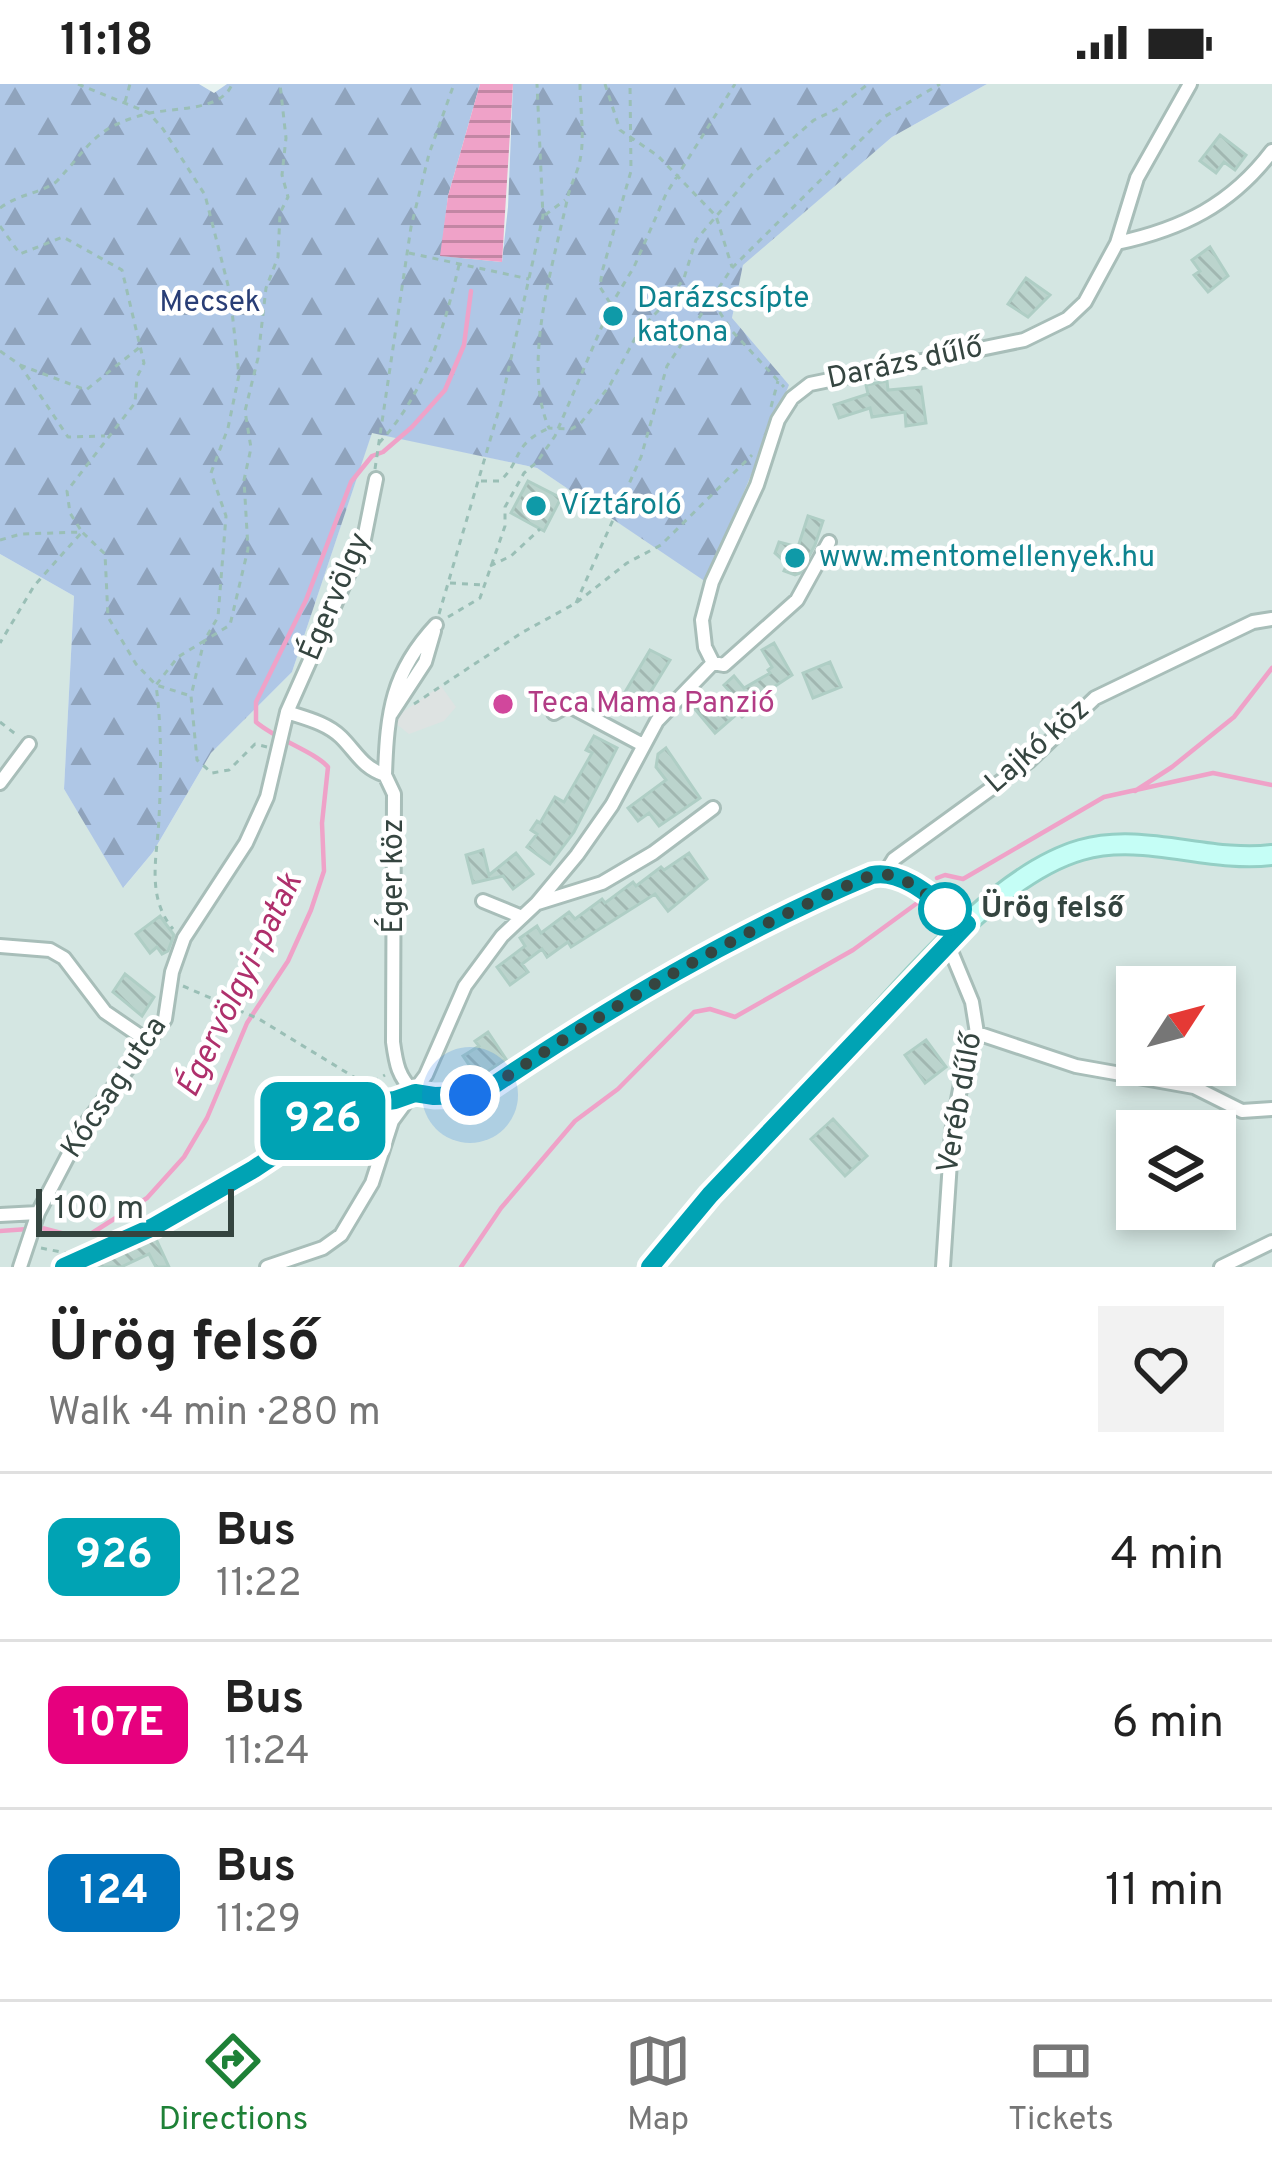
<!DOCTYPE html>
<html lang="en">
<head>
<meta charset="utf-8">
<style>
  :root { --surface:#fff; --page:#f2f2f2; --text:#222; --muted:#767676; --line:#e0e0e0; --accent:#1e8137 }
  body { margin:0; font-family:Overpass,sans-serif; background:var(--page); color:var(--text); height:100vh; display:flex; flex-direction:column; font-size:45px; white-space:nowrap }
  * { box-sizing:border-box; margin:0 }
  p { font-size:39px; color:var(--muted) }
  .icon { flex:none; width:66px; height:66px; fill:none; stroke:currentColor; stroke-width:2; stroke-linecap:round; stroke-linejoin:round }
  .map { position:relative; height:1183px; overflow:hidden }
  .details { display:flex; flex-direction:column; background:var(--surface); flex:1 }
  .details>* { flex:none }
  .badge { padding:0 24px; border-radius:18px; font-size:42px; line-height:78px }
  .needle { width:78px; rotate:54deg }
  .fabs { position:absolute; left:1116px; top:882px; display:grid; gap:24px }
  .fabs a { display:grid; place-items:center; width:120px; height:120px; border-radius:0px; background:var(--surface); box-shadow:0 6px 18px #0003; font-size:60px }
  .scale { position:absolute; left:36px; bottom:30px; width:198px; box-sizing:border-box; padding-left:12px; border:6px solid #354540; border-top:0; font-size:33px; line-height:42px; white-space:nowrap; color:#354540; -webkit-text-stroke:9px #fff; paint-order:stroke }
  .you { position:absolute; width:60px; height:60px; margin:-30px; border:9px solid #fff; border-radius:50%; background:#1a73e8; box-shadow:0 0 0 18px #1a73e833 }
  .map>.badge { position:absolute; translate:-50% -50%; box-shadow:0 0 0 6px #fff }
  .round { display:grid; place-items:center; flex:none; width:126px; height:126px; border-radius:0px; background:var(--page) }
  .overview { display:flex; align-items:center; justify-content:space-between; height:204px; padding:0 48px }
  h1 { font-size:57px; font-weight:700; line-height:90px }
  ul { padding:0; list-style:none }
  li { display:flex; align-items:center; gap:36px; height:168px; padding:0 48px; border-top:3px solid var(--line) }
  li div { flex:1 }
  li b { display:block; font-size:45px }
  li em { font-style:normal }
  li .badge { min-width:132px; font-weight:700; text-align:center }
  .status { display:flex; justify-content:space-between; align-items:center; height:84px; padding:0 60px; background:var(--surface); direction:ltr }
  .status svg { height:33px; fill:currentColor }
  .tabs { display:flex; justify-content:space-around; align-items:center; height:168px; border-top:3px solid var(--line); background:var(--surface); font-size:33px; color:var(--muted) }
  .tabs a { display:grid; justify-items:center; gap:6px }
  .tabs .current { color:var(--accent) }
  .map>svg:first-child { display:block }
  .residential { fill:#d4e6e2; fill-rule:evenodd }
  .forest { fill:url(#forest-firs) }
  .parking { fill:#dee3e2 }
  .water { fill:url(#water-rules) }
  .lines { fill:none; stroke-linecap:round; stroke-linejoin:round }
  .stream { stroke:#efa2c8; stroke-width:4.5 }
  .building { fill:url(#building-back-hatch); stroke:#afcec5; stroke-width:3 }
  .street-casing { stroke:#a8beb9; stroke-width:18 }
  .secondary-casing { stroke:#94cfc5; stroke-width:24 }
  .path { stroke:#9abfb6; stroke-width:3; stroke-dasharray:6 6; stroke-linecap:butt }
  .street { stroke:#fff; stroke-width:12 }
  .secondary { stroke:#c5fef6; stroke-width:18 }
  .line-casing { stroke:#fff; stroke-width:27 }
  .line { stroke:#00a3b4; stroke-width:18 }
  .walk { stroke:#354540; stroke-width:12; stroke-dasharray:0 21.6 }
  .culture-dot { fill:#0f9aa8; stroke:#fff; stroke-width:4.5 }
  .hotel-dot { fill:#d1479c; stroke:#fff; stroke-width:4.5 }
  .stop-dot { fill:#fff; stroke:#00a3b4; stroke-width:6 }
  .labels { text-anchor:middle; dominant-baseline:central; stroke-width:9; stroke-linejoin:round; paint-order:stroke }
  .culture-label { font-size:30px; fill:#0d838f; stroke:#fff; text-anchor:start }
  .park-label { font-size:30px; fill:#293e76; stroke:#fff }
  .street-label { font-size:30px; fill:#354540; stroke:#fff }
  .hotel-label { font-size:30px; fill:#b23c85; stroke:#fff; text-anchor:start }
  .stop-label { font-size:30px; font-weight:bold; fill:#354540; stroke:#fff; text-anchor:start }
  .water-label { font-size:33px; font-style:italic; fill:#af306c; stroke:#fff }
</style>
</head>
<body>
<div class="status"><b>11:18</b><svg viewBox="0 0 49 12"><path d="M0 12V9h3v3zM5 12V6h3v6zM10 12V3h3v9zM15 12V0h3v12zM26 1h20v11H26zM47 4h2v5h-2z"/></svg></div>
<div class="map">
<svg width="1272" height="1183" viewBox="0 0 1272 1183">
  <defs>
    <pattern id="forest-firs" width="22" height="20" patternUnits="userSpaceOnUse" patternTransform="scale(3)"><rect width="22" height="20" fill="#afc7e6"/><path d="M5 1l3.5 6h-7zM16 11l3.5 6h-7z" fill="#8fa3bc"/></pattern>
    <pattern id="water-rules" width="6" height="5" patternUnits="userSpaceOnUse" patternTransform="scale(3)"><rect width="6" height="5" fill="#efa2c8"/><path d="M0 2.5h6" fill="none" stroke="#c286a4"/></pattern>
    <pattern id="building-back-hatch" width="6" height="6" patternUnits="userSpaceOnUse" patternTransform="scale(3)"><rect width="6" height="6" fill="#bbd4cd"/><path d="M-1 5l2 2M0 0l6 6M5-1l2 2" fill="none" stroke="#a1b7b1"/></pattern>
  </defs>
  <rect width="100%" height="100%" fill="#e6f2f0"/>
  <!-- residential -->
  <path class="residential" d="M987 0H1272V1183H0V470L74 512 64 705 124 803 153 768 211 669 292 588 372 348 537 384 706 497 732 234 743 180 892 53ZM1137 903H1215V981H1137ZM1137 1047H1215V1125H1137Z"/>
  <!-- forest -->
  <path class="forest" d="M0 0H199L214 9 227 0H480L448 112 441 172 502 178 508 123 513 0H987L892 53 743 181 732 234 789 301 706 498 537 384 372 349 292 588 211 669 153 768 123 804 64 705 74 512 0 470Z"/>
  <!-- parking -->
  <path class="parking" d="M441 602 456 623 444 637 409 650 391 636Z"/>
  <!-- water -->
  <path class="water" d="M480 0H513L502 178 440 172 448 112Z"/>
  <g class="lines">
    <!-- stream -->
    <path class="stream" d="M1135 707 1172 683 1234 633 1272 584
      M937 794 945 791 963 795 1104 713 1213 689 1272 701
      M0 1147 42 1144 65 1150 92 1149 147 1114 184 1073 207 1034 247 939 288 877 311 826 324 787 322 739 328 683C315 668 277 656 256 638V618L306 516 351 398 372 372 383 368 412 343 445 306 464 261 471 207
      M461 1183 501 1124 575 1037 618 1005 694 928 710 925 735 933 853 866 920 817"/>
  </g>
  <!-- building -->
  <path class="building" d="M1220 51 1246 71 1235 86 1224 78 1216 89 1200 77Z
    M1210 163 1228 192 1208 208 1194 191 1200 187 1192 176Z
    M1026 194 1050 211 1028 233 1008 220Z
    M887 297 888 306 921 303 926 339 906 342 905 328 872 333 870 324 839 334 834 321 868 310 866 301Z
    M528 397 561 414 544 447 511 429Z
    M808 432 823 437 815 461 800 489 795 491 784 487 787 480 775 469 779 458 798 463Z
    M774 559 792 591 754 616 758 620 742 633 738 629 715 649 694 624 706 614 715 625 732 610 724 601 734 592 744 604 770 589 768 586 772 583 762 566Z
    M650 566 670 576 637 630 618 620Z
    M830 578 841 603 813 614 803 589Z
    M594 652 617 664 574 748 550 780 527 763 537 750 531 746 537 737 540 739 555 713 564 718 592 669 586 666Z
    M666 664 700 714 659 742 649 729 638 737 628 724 666 696 656 683 658 670Z
    M483 766 489 791 516 769 533 790 513 805 503 792 473 799 466 771Z
    M689 769 707 795 668 827 655 810 571 863 568 858 547 873 542 865 522 880 528 888 510 901 497 883 525 862 520 854 537 842 541 849 569 828 575 835 602 815 605 819 633 798 636 802 661 783 664 786Z
    M160 832 174 851 168 867 162 870 157 863 150 869 136 850Z
    M125 890 154 913 142 932 113 908Z
    M488 948 506 975 478 994 463 972 479 962 475 957Z
    M926 956 946 983 925 999 905 971Z
    M833 1035 867 1072 845 1092 811 1055Z
    M155 1153 169 1183H156L149 1170 121 1183H90Z"/>
  <g class="lines">
    <!-- street casing -->
    <g class="street-casing">
      <path id="street" d="M1117 159C1182 145 1231 121 1272 67
        M713 579 705 563 702 536 712 498 757 401 778 336 792 314 810 300 1024 256 1067 235 1085 218 1117 159 1137 94 1190 0
        M287 628C305 634 327 639 341 653 357 669 362 683 385 691L394 710 393 958C396 980 398 993 415 1009
        M554 629 568 621 643 661
        M391 630 425 578 434 547
        M385 691C387 628 392 588 436 541
        M0 699 29 660
        M886 788 894 775 1029 677 1095 614 1253 538 1272 535
        M483 817 522 833
        M538 819 602 799 653 769 713 724
        M0 862 50 866 64 874 105 928 149 958
        M977 949 1076 982 1194 1003 1242 1027 1272 1025
        M0 1131 38 1129
        M20 1183 38 1129 82 1045 165 935 172 888 184 854 246 759 267 713 287 628 364 455 376 395
        M64 1183 153 1143 254 1085 347 1023 395 1016 415 1009 434 1012 470 1011 488 1005C610 923 736 849 871 791 906 785 940 821 967 840
        M267 1183 323 1164 341 1151 372 1099 392 1037 426 991 465 902 502 852 537 819 577 771 612 721 657 637 713 579 724 581 797 516 829 458
        M943 1183 952 1048 963 989 977 949 972 918 948 860
        M1221 1183 1272 1158"/>
    </g>
    <!-- secondary casing -->
    <g class="secondary-casing">
      <path id="secondary" d="M650 1183C703 1113 768 1051 828 986 893 918 990 792 1081 766 1143 748 1209 779 1272 771"/>
    </g>
    <!-- path -->
    <path class="path" d="M78 0 149 29 163 45 205 111 230 209 239 291 228 344 211 389 226 432 218 533 204 557 178 573 156 601C162 645 161 691 159 735 157 773 146 813 173 845
      M580 0C580 24 585 53 580 76 578 88 571 99 568 112 554 178 521 280 549 344L571 345 580 340 610 301 639 247 672 212 684 194 696 156 753 89 814 36 837 25 868 0
      M605 0 620 46 658 72 716 132 732 183
      M125 18 130 0
      M0 124C21 109 39 110 56 98 91 61 93 44 146 30 172 23 222 28 232 0
      M545 131 565 116
      M0 142 20 170 63 153 122 186 144 279 137 293 135 319 67 407 70 429 82 448 34 502 0 559
      M409 169 529 195
      M713 218 732 247 784 303
      M610 219 600 203 602 188 631 87 630 0
      M0 267 20 281 68 353 105 352
      M20 281 86 306 140 263
      M771 323 778 297
      M379 359C425 310 444 245 459 181
      M375 385 411 143 429 70 454 0
      M481 397H500C523 376 511 362 547 345
      M0 456 21 450 82 448 105 470 108 533 136 580 156 601 191 612
      M490 482 511 472 540 445
      M450 499 483 501
      M576 519 641 373 667 282 732 184 884 33 940 0
      M439 530 501 319 543 132 537 0
      M448 533 480 514 505 442V423L524 389 537 378 555 352 611 221 634 183 666 110 735 0
      M414 620 523 548 576 519 627 479 661 461 752 371
      M0 638 18 652
      M267 663 255 660 229 686 212 689 197 676 191 612 204 557 230 541 248 465 244 396 251 364 245 327 258 274 266 204 278 173 280 129 288 113 282 91 286 54 280 0
      M183 902 259 935 367 1001 385 991
      M41 1164 66 1169"/>
    <!-- street -->
    <use href="#street" class="street"/>
    <!-- secondary -->
    <use href="#secondary" class="secondary"/>
  </g>
  <g class="lines">
    <!-- line casing -->
    <g class="line-casing">
      <path id="line" d="M64 1183 153 1143 254 1085 347 1023 395 1016 415 1009 434 1012 470 1011 488 1005C610 923 736 848 872 791 905 784 940 821 967 840L710 1111 650 1183"/>
    </g>
    <!-- line -->
    <use href="#line" class="line"/>
    <!-- walk -->
    <path class="walk" d="M470 1011 488 1005C610 923 736 848 872 791 900 785 923 809 945 825"/>
  </g>
  <!-- markers -->
  <g class="culture-dot">
    <circle cx="613" cy="232" r="12"/>
    <circle cx="536" cy="422" r="12"/>
    <circle cx="795" cy="474" r="12"/>
  </g>
  <circle class="hotel-dot" cx="503" cy="620" r="12"/>
  <circle class="stop-dot" cx="945" cy="825" r="24"/>
  <g class="labels">
    <!-- culture labels -->
    <g class="culture-label">
      <text x="637" y="215">Darázscsípte<tspan x="637" dy="34">katona</tspan></text>
      <text x="560" y="422">Víztároló</text>
      <text x="819" y="474">www.mentomellenyek.hu</text>
    </g>
    <!-- park labels -->
    <g class="park-label">
      <text x="210" y="219">Mecsek</text>
    </g>
    <!-- street labels -->
    <g class="street-label">
      <text transform="translate(905 280) rotate(-12)">Darázs dűlő</text>
      <text transform="translate(336 513) rotate(-67)">Égervölgy</text>
      <text transform="translate(1038 663) rotate(-41)">Lajkó köz</text>
      <text transform="translate(394 792) rotate(-90)">Éger köz</text>
      <text transform="translate(115 1004) rotate(-56)">Kócsag utca</text>
      <text transform="translate(961 1019) rotate(-80)">Veréb dűlő</text>
    </g>
    <!-- hotel labels -->
    <g class="hotel-label">
      <text x="527" y="620">Teca Mama Panzió</text>
    </g>
    <!-- stop labels -->
    <g class="stop-label">
      <text x="981" y="825">Ürög felső</text>
    </g>
    <!-- water labels -->
    <g class="water-label">
      <text transform="translate(241 902) rotate(-64)">Égervölgyi-patak</text>
    </g>
  </g>
</svg>
<div class="fabs">
<a><svg class="needle" viewBox="-14 -14 28 28"><path d="M0-13l5 13h-10z" fill="#e53935"/><path d="M0 13l5-13h-10z" fill="#767676"/></svg></a>
<a><svg class="icon" aria-label="layers" viewBox="0 0 24 24"><path d="M12 4l9 5-9 5-9-5zM3 14l9 5 9-5"/></svg></a>
</div>
<div class="scale">100 m</div>
<div class="you" style="left:470px;top:1011px"></div>
<b class="badge" style="left:323px;top:1037px;background:#00a3b4;color:#fff">926</b>
</div>
<section class="details">
<div class="overview"><div><h1>Ürög felső</h1><p>Walk · 4 min · 280 m</p></div><a class="round"><svg class="icon" aria-label="heart" viewBox="0 0 24 24"><path d="M12 20l-8-8c-3-5 5-10 8-4 3-6 11-1 8 4z"/></svg></a></div>
<ul>
<li><span class="badge" style="background:#00a3b4;color:#fff">926</span><div><b>Bus</b><p>11:22</p></div><em>4 min</em></li>
<li><span class="badge" style="background:#e6007e;color:#fff">107E</span><div><b>Bus</b><p>11:24</p></div><em>6 min</em></li>
<li><span class="badge" style="background:#0072bc;color:#fff">124</span><div><b>Bus</b><p>11:29</p></div><em>11 min</em></li>
</ul>
</section>
<nav class="tabs">
<a class="current"><svg class="icon" aria-label="directions" viewBox="0 0 24 24"><path d="M12 3l9 9-9 9-9-9zM9 14v-3h6M13 9l2 2-2 2"/></svg>Directions</a>
<a><svg class="icon" aria-label="map" viewBox="0 0 24 24"><path d="M3 6l6-2 6 2 6-2v14l-6 2-6-2-6 2zM9 4v14M15 6v14"/></svg>Map</a>
<a><svg class="icon" aria-label="tickets" viewBox="0 0 24 24"><path d="M3 7h18v10H3zM15 7v10"/></svg>Tickets</a>
</nav>
</body>
</html>
